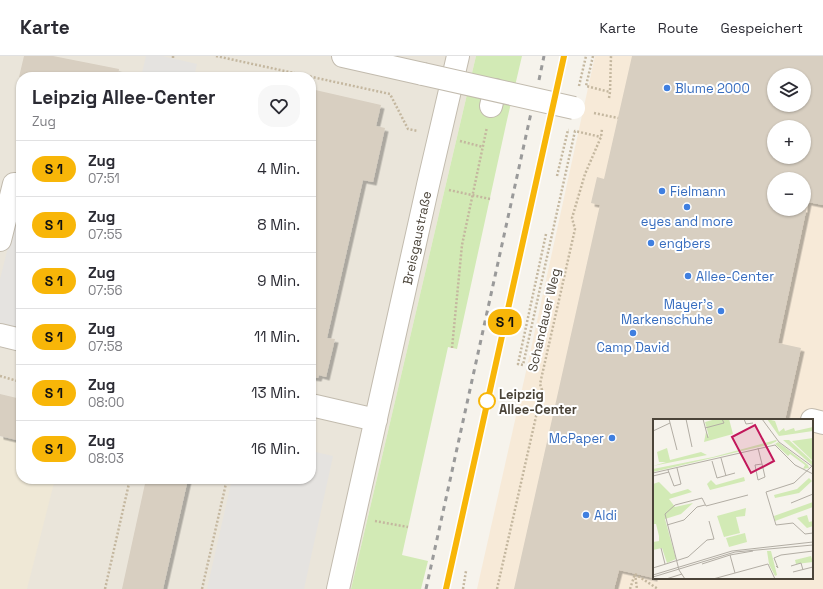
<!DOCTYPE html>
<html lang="de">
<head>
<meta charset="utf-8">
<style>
  :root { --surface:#fff; --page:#f7f7f7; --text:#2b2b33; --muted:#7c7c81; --line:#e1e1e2 }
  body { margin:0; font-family:"Space Grotesk",sans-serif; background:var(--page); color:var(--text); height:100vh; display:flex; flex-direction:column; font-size:15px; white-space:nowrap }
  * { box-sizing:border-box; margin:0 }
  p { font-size:13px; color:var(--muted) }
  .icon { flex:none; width:22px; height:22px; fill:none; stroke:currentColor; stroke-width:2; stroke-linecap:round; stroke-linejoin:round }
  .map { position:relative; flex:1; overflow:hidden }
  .details { position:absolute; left:16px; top:16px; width:300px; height:412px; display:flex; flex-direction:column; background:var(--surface); border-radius:16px; box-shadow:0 1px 3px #0004 }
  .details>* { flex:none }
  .badge { padding:0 8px; border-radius:13px; font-size:14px; line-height:26px }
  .tools { position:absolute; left:767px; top:12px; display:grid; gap:8px }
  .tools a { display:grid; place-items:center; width:44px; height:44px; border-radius:50%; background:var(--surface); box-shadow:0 1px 3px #0004; font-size:20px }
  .map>.badge { position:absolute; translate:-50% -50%; box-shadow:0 0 0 2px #fff }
  .round { display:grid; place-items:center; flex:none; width:42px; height:42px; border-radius:16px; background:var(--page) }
  .overview { display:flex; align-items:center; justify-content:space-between; height:68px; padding:0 16px }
  h1 { font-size:19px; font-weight:800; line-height:30px }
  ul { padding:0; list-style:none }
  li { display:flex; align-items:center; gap:12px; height:56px; padding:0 16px; border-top:1px solid var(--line) }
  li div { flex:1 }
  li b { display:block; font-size:15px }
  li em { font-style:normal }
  li .badge { min-width:44px; font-weight:700; text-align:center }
  header { display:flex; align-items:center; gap:24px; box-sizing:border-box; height:56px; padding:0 20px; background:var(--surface); border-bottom:1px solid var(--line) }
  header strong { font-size:19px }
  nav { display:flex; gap:22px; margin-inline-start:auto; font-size:14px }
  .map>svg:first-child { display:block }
  .residential { fill:#eae5da; fill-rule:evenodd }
  .commercial { fill:#f7ead8; fill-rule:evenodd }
  .education { fill:#efe8d6 }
  .green { fill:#d2eab5 }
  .parking { fill:#e5e3e0 }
  .building { fill:#d8cfc1; fill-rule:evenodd; filter:url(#shadow) }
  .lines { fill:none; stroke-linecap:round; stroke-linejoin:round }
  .minor-casing { stroke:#c2bbae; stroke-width:24 }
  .path { stroke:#c4b79f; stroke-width:2.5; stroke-dasharray:2 2; stroke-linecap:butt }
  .minor { stroke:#fff; stroke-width:22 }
  .rail { stroke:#9a9a9a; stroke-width:3; stroke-dasharray:5 5; stroke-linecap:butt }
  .minor-bridge-casing { stroke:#c2bbae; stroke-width:24; stroke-linecap:butt }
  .minor-bridge { stroke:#fff; stroke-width:22 }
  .line-casing { stroke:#fff; stroke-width:9 }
  .line { stroke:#f8b608; stroke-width:6 }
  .shop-dot { fill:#3f7fe0; stroke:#fff; stroke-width:1.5 }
  .stop-dot { fill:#fff; stroke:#f8b608; stroke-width:2 }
  .labels { text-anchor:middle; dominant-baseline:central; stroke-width:4; stroke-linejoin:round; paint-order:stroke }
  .shop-label { font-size:13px; fill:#366cbe; stroke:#fff; text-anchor:start }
  .street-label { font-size:13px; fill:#4b4439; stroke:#fff }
  .stop-label { font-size:13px; font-weight:bold; fill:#4b4439; stroke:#fff; text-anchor:start }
  .inset-road { fill:none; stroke:#b2ada4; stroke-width:1 }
  .view { fill:#c2185b; fill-opacity:0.15; stroke:#c2185b; stroke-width:2 }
  .inset-edge { fill:none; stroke:#4b4439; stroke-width:2 }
</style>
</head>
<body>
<header>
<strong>Karte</strong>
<nav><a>Karte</a><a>Route</a><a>Gespeichert</a></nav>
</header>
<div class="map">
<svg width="823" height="533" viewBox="0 0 823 533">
  <defs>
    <filter id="shadow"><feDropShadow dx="3.5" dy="3.5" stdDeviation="0" flood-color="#0004"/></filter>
  </defs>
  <rect width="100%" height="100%" fill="#f6f3ec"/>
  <!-- residential -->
  <path class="residential" d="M0 0H476L351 533H0ZM21 21H311V423H21Z"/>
  <!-- commercial -->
  <path class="commercial" d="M595 0H823V533H477L525 320ZM774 19H804V49H774ZM774 71H804V101H774ZM774 123H804V153H774ZM654 364H812V522H654Z"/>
  <!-- education -->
  <path class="education" d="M0 381 21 386V423H55L27 533H0Z"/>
  <!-- green -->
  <path class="green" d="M476 0H522L507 64 457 293 448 291 402 499 428 505 421 533H351Z"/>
  <!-- parking -->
  <path class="parking" d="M146 0H162L197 8 194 21H141Z
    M21 145V274L4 270 0 268V223L18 151Z
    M311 395 333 400 304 533H207L232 423H311Z"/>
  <!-- building -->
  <path class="building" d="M24 0H53L119 13 118 21H19Z
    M632 0H823V149L808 146 778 287 801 292 785 364H654V522L619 514 614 533H514L600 149 591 147 597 121 604 123ZM774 19H804V49H774ZM774 71H804V101H774ZM774 123H804V153H774Z
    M311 33 381 49 376 70 385 72 373 126 363 124 327 282 335 283 326 321 319 319 318 322 311 321Z
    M0 338 21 343V385L0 380Z
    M146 423H188L163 533H122Z"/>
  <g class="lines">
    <!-- minor casing -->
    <g class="minor-casing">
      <path id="minor" d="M343 0 423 18
        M491 50 495 34
        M0 184 14 128 21 129
        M0 279 21 284
        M311 349 376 364
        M812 364 823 367
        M338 533 428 129 458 0"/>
    </g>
    <!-- path -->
    <path class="path" d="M216 0 390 38 408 73 418 75
      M593 0 586 30 610 36
      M173 2V0
      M579 30 586 0
      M609 42 610 36 611 0
      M594 57 618 62
      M460 85 483 91
      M557 120 568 74H569
      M449 134 490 143
      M546 178 518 308 523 309 575 75 601 81
      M452 292 462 189 487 71
      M0 320 21 326
      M375 465 408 471
      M635 518 658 533
      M635 518 637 533
      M105 533 130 423
      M202 533 227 423
      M463 533 466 515
      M497 533 542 334 540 328 575 173 572 162 585 118 601 81 602 73
      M630 533 635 518"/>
    <!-- minor -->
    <use href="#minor" class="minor"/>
    <!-- rail -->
    <path class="rail" d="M539 24 544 0
      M557 28 564 0
      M426 533 531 57
      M446 533 550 61"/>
    <!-- minor-bridge casing -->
    <g class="minor-bridge-casing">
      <path id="minor-bridge" d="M423 18 574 52"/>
    </g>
    <!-- minor-bridge -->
    <use href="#minor-bridge" class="minor-bridge"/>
  </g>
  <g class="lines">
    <!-- line casing -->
    <g class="line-casing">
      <path id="line" d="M446 533 564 0"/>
    </g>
    <!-- line -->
    <use href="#line" class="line"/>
  </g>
  <!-- markers -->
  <g class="shop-dot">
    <circle cx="667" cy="32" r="4"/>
    <circle cx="662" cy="135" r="4"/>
    <circle cx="687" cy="151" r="4"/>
    <circle cx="651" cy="187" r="4"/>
    <circle cx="688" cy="220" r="4"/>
    <circle cx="721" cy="255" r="4"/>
    <circle cx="633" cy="277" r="4"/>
    <circle cx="612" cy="382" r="4"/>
    <circle cx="586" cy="459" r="4"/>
  </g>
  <circle class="stop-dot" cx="487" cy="345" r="8"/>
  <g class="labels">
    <!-- shop labels -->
    <g class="shop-label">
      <text x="675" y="32">Blume 2000</text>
      <text x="670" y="135">Fielmann</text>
      <text x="687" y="165" text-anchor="middle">eyes and more</text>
      <text x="659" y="187">engbers</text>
      <text x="696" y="220">Allee-Center</text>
      <text x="713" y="248" text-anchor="end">Mayer's<tspan x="713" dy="15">Markenschuhe</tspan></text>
      <text x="633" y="291" text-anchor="middle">Camp David</text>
      <text x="604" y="382" text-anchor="end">McPaper</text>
      <text x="594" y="459">Aldi</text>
    </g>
    <!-- street labels -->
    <g class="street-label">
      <text transform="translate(417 182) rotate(-78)">Breisgaustraße</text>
      <text transform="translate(544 264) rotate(-77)">Schandauer Weg</text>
    </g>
    <!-- stop labels -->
    <g class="stop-label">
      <text x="499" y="338">Leipzig<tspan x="499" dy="15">Allee-Center</tspan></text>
    </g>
  </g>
  <!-- overview -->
  <g transform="translate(653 363)">
    <rect width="160" height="160" fill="#f6f3ec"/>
    <path d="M63 0H76L80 15 51 23 53 13 56 18 52 3ZM114 0 122 2 126 13 131 9 132 12 141 9 142 12 160 8V12L126 17ZM160 19V42L139 22ZM123 21 124 22 118 25 0 53V50L60 38ZM130 21H136L160 43V47ZM125 23 155 46 156 49 150 50 152 46 137 35 135 37 122 25ZM14 29 17 41 48 33 54 36 0 47 13 43H6L4 33ZM91 58 92 62 57 71 54 65 58 61 63 66ZM156 59 159 62 146 74 122 79 121 76 144 70ZM6 63 18 75 35 70 39 73 16 80 22 88 40 84 28 95 12 100 23 140 14 144 9 129 0 131V123L6 122V117L3 105H0V65ZM160 83V88L122 102 121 97ZM93 89 92 97 83 98 87 114 71 118 64 97ZM154 96 156 103 160 102V107L154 109 144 99ZM92 114 94 123 76 128 73 119ZM114 132H118L124 156 122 157 116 145ZM158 137 160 143 143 145 142 141Z" fill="#d2eab5"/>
    <path class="inset-road" d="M16 0 24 31M33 0 39 28M50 0 55 19M91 0 93 5 100 4M109 0 126 23 160 48M52 9 71 4 69 0M0 12 17 4M105 29 110 49 103 51 102 46 109 45M68 39 73 57M59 42 64 59 82 54M159 47 141 64 113 73 123 106 140 104 152 115 160 114M15 51 21 67 28 65 24 49M103 51 105 61 112 58 110 49M0 54 122 26 142 46 160 55M0 57 16 53M138 84 160 75M14 106 31 101 44 88 52 86M8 129 12 145M77 136 82 154M49 145 77 136 100 132M123 147 125 149 121 139 128 136 160 132M138 147 148 144 150 151M0 149 35 138 54 121 61 120 56 102M140 153 160 148M0 156 79 132 160 123M0 158 82 133 160 126M13 160 29 155M32 160 26 151 12 95 22 86 49 79 53 87 95 76M60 160 115 145 122 160"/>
    <path class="view" d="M102 6 121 42 98 54 79 18Z"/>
    <rect width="160" height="160" class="inset-edge"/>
  </g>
</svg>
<div class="tools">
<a><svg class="icon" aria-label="layers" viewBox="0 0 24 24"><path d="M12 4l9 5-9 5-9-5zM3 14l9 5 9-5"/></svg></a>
<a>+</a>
<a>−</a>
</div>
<b class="badge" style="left:505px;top:266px;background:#f8b608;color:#111">S 1</b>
<section class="details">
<div class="overview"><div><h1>Leipzig Allee-Center</h1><p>Zug</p></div><a class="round"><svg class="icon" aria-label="heart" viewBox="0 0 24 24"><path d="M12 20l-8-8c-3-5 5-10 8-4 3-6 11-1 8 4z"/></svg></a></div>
<ul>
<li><span class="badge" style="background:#f8b608;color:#111">S 1</span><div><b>Zug</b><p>07:51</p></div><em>4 Min.</em></li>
<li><span class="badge" style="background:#f8b608;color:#111">S 1</span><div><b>Zug</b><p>07:55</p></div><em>8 Min.</em></li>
<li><span class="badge" style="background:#f8b608;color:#111">S 1</span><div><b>Zug</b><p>07:56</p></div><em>9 Min.</em></li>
<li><span class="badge" style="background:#f8b608;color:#111">S 1</span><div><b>Zug</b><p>07:58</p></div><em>11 Min.</em></li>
<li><span class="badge" style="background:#f8b608;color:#111">S 1</span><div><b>Zug</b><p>08:00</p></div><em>13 Min.</em></li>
<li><span class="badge" style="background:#f8b608;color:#111">S 1</span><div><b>Zug</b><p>08:03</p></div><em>16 Min.</em></li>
</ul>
</section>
</div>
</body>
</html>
